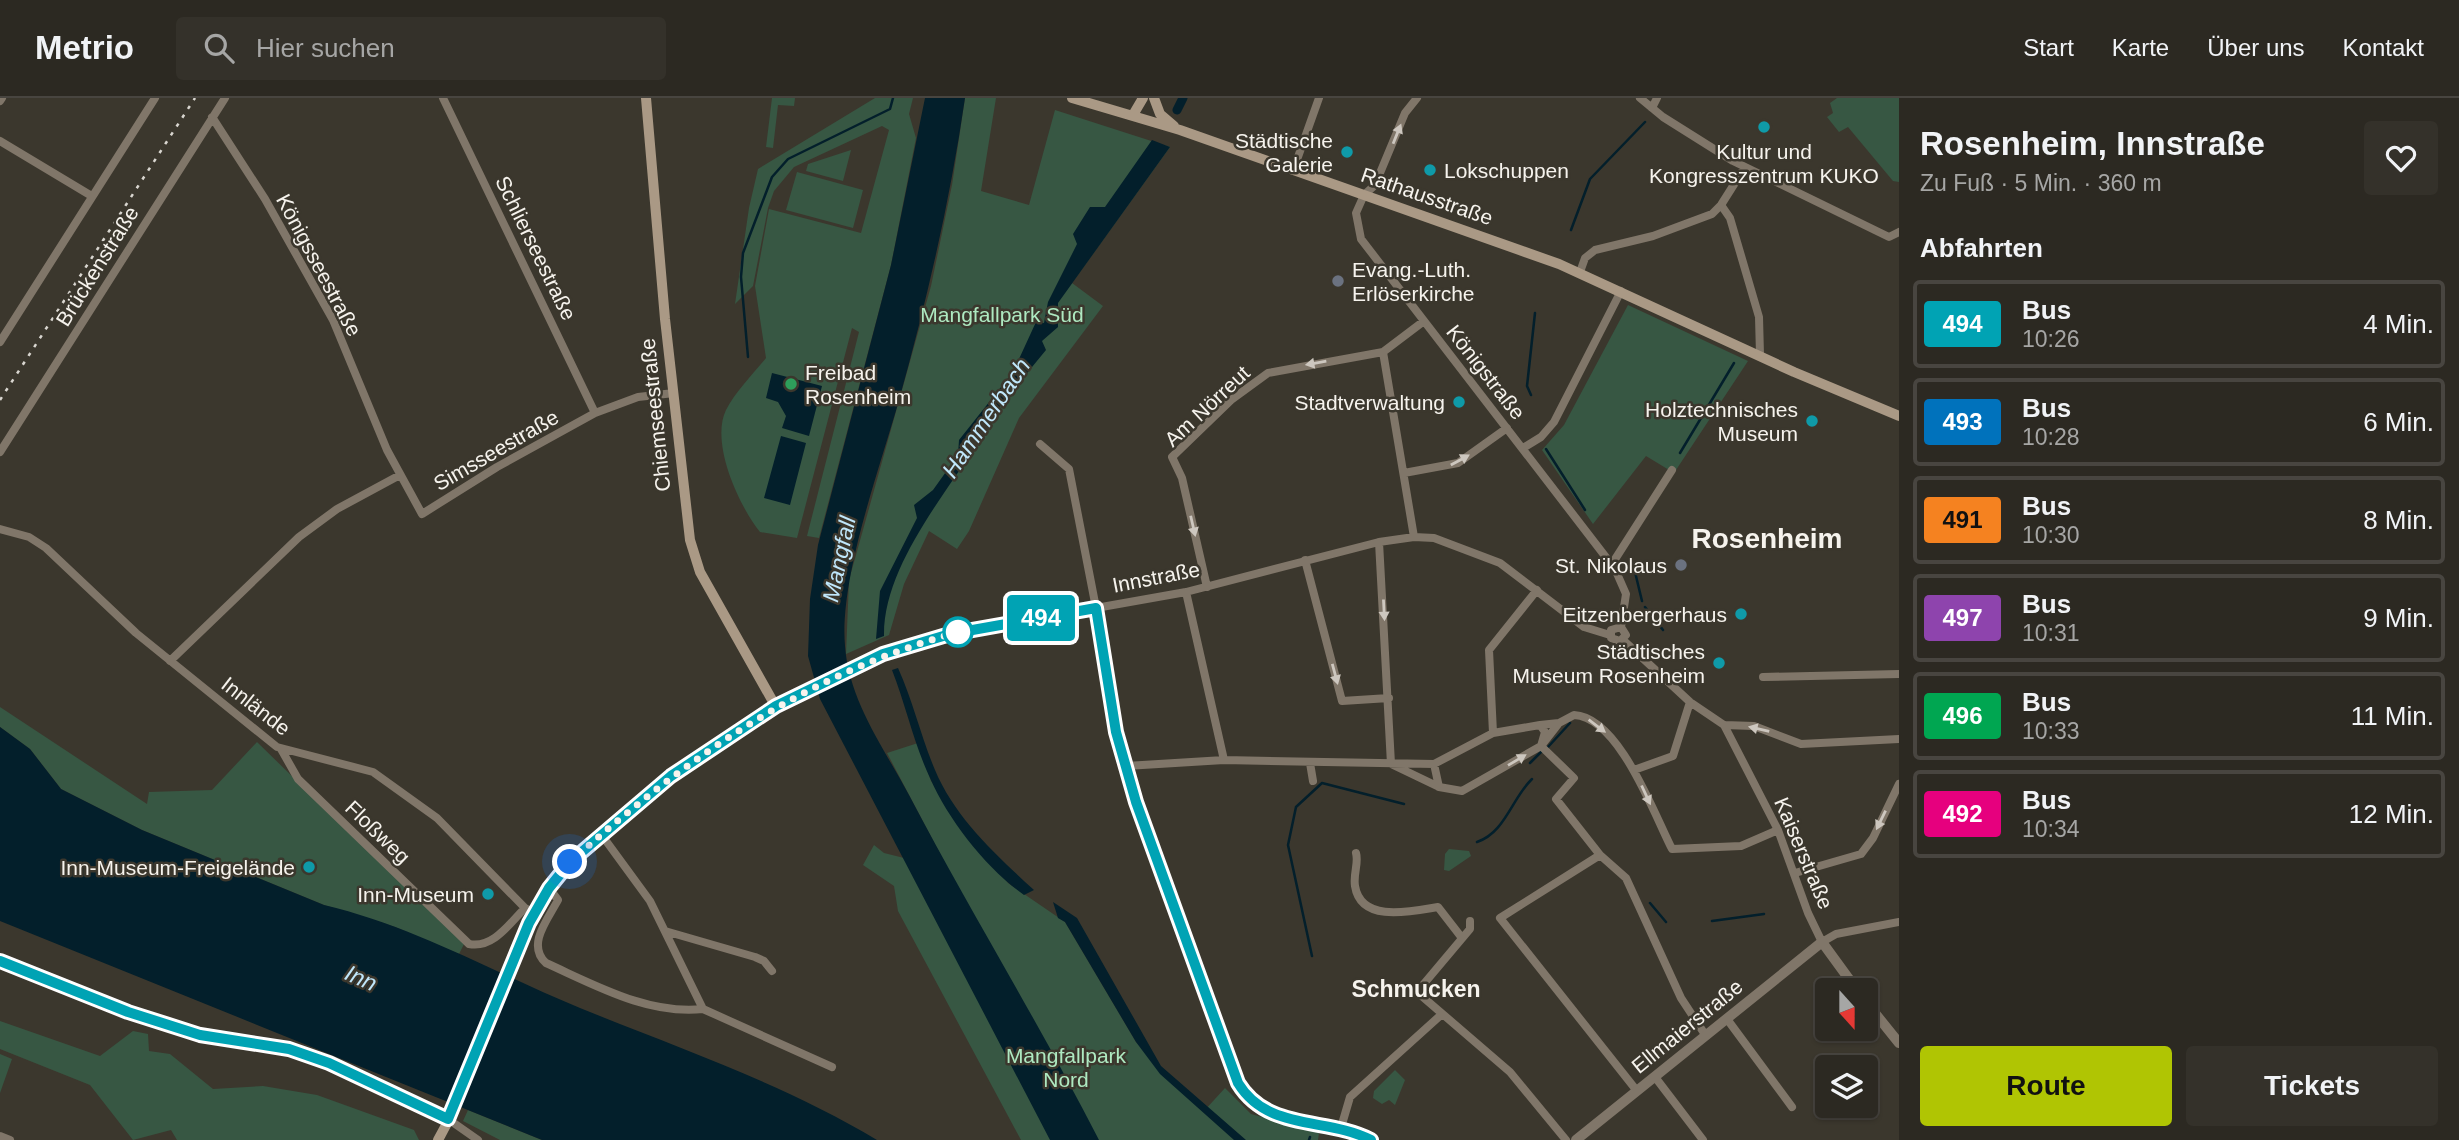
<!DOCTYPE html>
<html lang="de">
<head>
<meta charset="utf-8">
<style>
  :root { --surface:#2c2922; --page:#34312a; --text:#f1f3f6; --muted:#a6a6a5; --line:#484540; --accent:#b0c503 }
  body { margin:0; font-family:Helvetica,sans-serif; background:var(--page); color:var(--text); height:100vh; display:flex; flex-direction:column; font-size:26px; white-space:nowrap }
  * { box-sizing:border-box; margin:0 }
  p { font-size:23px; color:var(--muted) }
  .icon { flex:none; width:38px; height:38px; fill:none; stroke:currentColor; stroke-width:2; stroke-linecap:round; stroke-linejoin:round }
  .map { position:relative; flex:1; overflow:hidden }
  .panel { display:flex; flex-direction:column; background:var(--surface); width:560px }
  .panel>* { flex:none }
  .badge { padding:0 14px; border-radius:5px; font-size:24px; line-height:46px }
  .needle { width:46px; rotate:159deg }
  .tools { position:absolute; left:1815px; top:880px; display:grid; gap:14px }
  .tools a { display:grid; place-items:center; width:63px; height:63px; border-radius:7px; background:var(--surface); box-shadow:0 2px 5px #0004,0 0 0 2px var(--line); font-size:35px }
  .you { position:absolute; width:35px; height:35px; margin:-18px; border:5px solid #fff; border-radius:50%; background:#1a73e8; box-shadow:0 0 0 10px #1a73e833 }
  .map>.badge { position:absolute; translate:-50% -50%; box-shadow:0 0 0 4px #fff }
  h2 { padding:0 21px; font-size:26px; line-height:63px }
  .round { display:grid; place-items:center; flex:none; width:74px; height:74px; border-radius:7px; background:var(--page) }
  .summary { display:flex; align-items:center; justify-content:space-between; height:119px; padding:0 21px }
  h1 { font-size:33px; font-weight:800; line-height:52px }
  .action { display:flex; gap:14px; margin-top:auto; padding:14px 21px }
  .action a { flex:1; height:80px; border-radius:7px; background:var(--accent); color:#111; font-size:28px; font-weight:800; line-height:80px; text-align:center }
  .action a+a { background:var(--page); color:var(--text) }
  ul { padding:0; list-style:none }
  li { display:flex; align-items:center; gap:21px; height:88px; margin:0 14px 10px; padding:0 7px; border:4px solid var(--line); border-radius:7px }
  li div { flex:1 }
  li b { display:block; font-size:26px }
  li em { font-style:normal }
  li .badge { min-width:77px; font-weight:700; text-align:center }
  header { display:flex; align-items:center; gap:42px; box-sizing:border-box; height:98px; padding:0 35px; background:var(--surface); border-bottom:2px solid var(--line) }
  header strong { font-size:33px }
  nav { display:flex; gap:38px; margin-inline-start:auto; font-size:24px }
  .search { width:490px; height:63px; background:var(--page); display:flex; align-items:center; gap:18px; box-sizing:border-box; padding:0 24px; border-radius:7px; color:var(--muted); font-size:26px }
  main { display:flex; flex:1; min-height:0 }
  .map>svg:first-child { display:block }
  .green { fill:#375743 }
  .water { fill:#031f2b }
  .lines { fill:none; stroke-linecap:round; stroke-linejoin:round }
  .stream { stroke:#031f2b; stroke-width:2.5 }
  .canal { stroke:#031f2b; stroke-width:9 }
  .minor { stroke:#807669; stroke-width:8 }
  .tertiary { stroke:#807669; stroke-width:10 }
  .secondary { stroke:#aa9985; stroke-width:10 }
  .rail { stroke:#d9d6d0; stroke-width:2.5; stroke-dasharray:3.5 7; stroke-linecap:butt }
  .oneway { fill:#cdc7bf }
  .line-casing { stroke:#fff; stroke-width:16 }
  .line { stroke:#00a3b4; stroke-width:10 }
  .walk { stroke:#f6f3ed; stroke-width:7; stroke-dasharray:0 12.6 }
  .culture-dot { fill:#0f9aa8; stroke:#3b372d; stroke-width:2.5 }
  .worship-dot { fill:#6b7280; stroke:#3b372d; stroke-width:2.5 }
  .leisure-dot { fill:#2e9e5b; stroke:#3b372d; stroke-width:2.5 }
  .stop-dot { fill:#fff; stroke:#00a3b4; stroke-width:3.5 }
  .labels { text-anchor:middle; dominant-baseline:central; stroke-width:5; stroke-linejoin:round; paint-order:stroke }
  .poi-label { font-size:21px; fill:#f6f3ed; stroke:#3b372d; text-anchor:end }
  .street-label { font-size:21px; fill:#f6f3ed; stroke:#3b372d }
  .park-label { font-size:21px; fill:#aee9c1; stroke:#3b372d }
  .water-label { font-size:23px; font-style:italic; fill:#c0e7fb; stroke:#3b372d }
  .neighbourhood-label { font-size:23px; font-weight:bold; fill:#f6f3ed; stroke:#3b372d }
  .district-label { font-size:28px; font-weight:bold; fill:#f6f3ed; stroke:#3b372d }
</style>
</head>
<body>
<header>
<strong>Metrio</strong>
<div class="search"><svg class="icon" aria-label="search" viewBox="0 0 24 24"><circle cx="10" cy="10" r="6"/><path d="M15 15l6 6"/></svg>Hier suchen</div>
<nav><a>Start</a><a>Karte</a><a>Über uns</a><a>Kontakt</a></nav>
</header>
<main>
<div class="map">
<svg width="1899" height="1042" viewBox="0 0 1899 1042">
  <rect width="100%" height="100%" fill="#3b372d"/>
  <!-- green -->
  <path class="green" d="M772 0H795L794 8 778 7 773 50 766 49Z
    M875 0H913L909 16 916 40 891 167 819 440 807 438 859 234 852 230 797 440 760 434C739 408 710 345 726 312 735 294 753 276 766 260L755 188 769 111 861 135 889 32 882 28 794 69 774 93 768 110 753 188 735 206 749 110 758 71Z
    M965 0H996L981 93 1029 107 1055 12 1170 49 1072 185 1103 208 1019 320 969 433 957 451 929 433 904 486 889 537 846 556 849 482 931 188 952 87Z
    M1837 0H1899V84L1893 83 1848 29 1839 34 1827 19 1833 15 1830 5Z
    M851 52 843 83 806 73 808 66Z
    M797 74 863 92 853 130 786 112Z
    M1628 207 1748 263 1674 375 1646 358 1593 426 1542 352 1564 327Z
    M0 609 147 706 149 694 212 692 257 644 464 846 459 856 395 829 324 807 142 732 61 691 30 651 0 629Z
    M918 645 931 683 1008 785 1065 824 1136 944 1204 1013 1225 990 1251 1016 1319 1035 1318 1042H1021L898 813 894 788 863 767 874 747 884 755 948 771 887 655Z
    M1449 751 1469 753 1471 758 1449 773 1444 772 1445 756Z
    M0 923 100 958 133 933 148 936 149 953 170 956 213 991 263 988 317 997 414 1032 419 1042H177L171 1032 133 1042 90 987 0 951Z
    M0 956 12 961 0 995Z
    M1395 972 1405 982 1395 1007 1389 1002 1382 1006 1373 1000 1374 993Z
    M468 1012 542 1042H500L463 1023Z"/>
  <!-- water -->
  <path class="water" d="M925 0H965C950 103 927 202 899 302 880 370 839 480 845 548 849 603 884 650 909 697 970 813 1039 925 1099 1042H1050L820 601 808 558 810 501 818 447 891 167Z
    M1152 42 1170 49 1058 205V229L1042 243 1046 252 996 313 982 336 969 345 974 351C939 404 883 473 884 538L876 541 880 493 917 420 914 407 933 392 958 357 959 342 1013 274 1036 224 1044 225 1048 204 1077 146 1073 136 1090 109H1105Z
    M772 275 822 288 809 338 782 330 786 318 778 304 766 300Z
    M781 338 806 345 790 407 764 400Z
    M898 570C913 603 921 639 935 672 955 720 997 758 1034 792L1024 797C986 770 949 723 930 680 914 646 906 608 892 572Z
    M0 629 30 651 61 691 142 732 324 807C414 828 495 875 580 910 681 951 784 986 877 1042H542L0 823Z
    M1053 804 1077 820 1161 968 1246 1042H1234L1160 976 1136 944 1065 824 1058 820Z"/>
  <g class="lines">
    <!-- stream -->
    <path class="stream" d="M1571 132 1590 81 1645 24
      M748 259 741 179 743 155 772 79 788 61 890 11 893 0
      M1531 297 1527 288 1535 215
      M1546 351 1585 412
      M1680 355 1734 265
      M1635 474 1642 503
      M1645 509 1663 532
      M1616 552 1617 550
      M1548 649 1570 625
      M1530 665 1542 653
      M1477 744C1505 735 1512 700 1532 681
      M1650 805 1666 824
      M1712 823 1764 816
      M1312 858 1288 747 1296 709 1322 685 1404 706
      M1309 1042 1310 1039"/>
    <!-- canal -->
    <path class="canal" d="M1177 12 1183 0"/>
    <!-- minor -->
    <path class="minor" d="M443 0 595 315
      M1417 0 1405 15 1375 87 1364 97 1356 115 1361 141 1615 471 1626 496 1621 529 1626 537 1620 543 1611 540V532L1621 529
      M1640 0 1663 19 1733 63 1889 139 1899 134
      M0 3 2 0
      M1652 10 1657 0
      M212 19 265 101 333 222 387 352 422 416 497 369 595 315 638 299 674 295
      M0 43 90 97
      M1293 73 1319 0
      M1721 107 1730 120 1759 219 1760 257
      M1580 174 1585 160 1595 152 1653 138 1712 116 1721 107 1745 69
      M0 244 155 0
      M1383 254 1414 439
      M1040 346 1069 371 1096 510 1186 494 1379 444 1414 439 1434 440 1500 465 1584 529 1610 537
      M1523 350 1541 339 1554 324 1621 193
      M0 354 225 0
      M1404 375 1458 365 1507 330
      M0 431 29 439 46 450 136 535 277 649 373 674 437 720 525 810 535 815
      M1379 444 1391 666 1439 689 1462 693 1541 648 1574 680 1556 701 1600 757 1626 780 1681 900 1706 938
      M1305 462 1342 603 1389 600
      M1612 466 1672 372
      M1207 489 1182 380 1172 359 1231 302 1268 275 1383 254 1424 223
      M1186 494 1224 662
      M1623 542 1690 604 1724 627
      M170 563 299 439 337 411 400 377
      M1763 579 1899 576
      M1559 625 1540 627 1545 634 1541 648 1559 625 1574 617C1619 619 1654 716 1672 751L1741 748 1778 732
      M1724 627 1778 732 1808 815 1822 844 1836 836 1899 824
      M1724 627 1754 628 1801 646 1899 641
      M1493 635 1489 552 1537 492
      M281 651 298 681 469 846C493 851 510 825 525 810
      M1310 665 1313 683
      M1434 666 1439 689
      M1126 668 1224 662 1434 666 1493 635 1540 627
      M1634 672 1673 658 1690 604
      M601 736 650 803 703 911
      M1356 755C1359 765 1353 776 1355 788 1361 826 1413 813 1438 809L1462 840
      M1600 757 1500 820 1637 993
      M1795 775 1861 756 1873 740 1899 686
      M549 790 558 802C548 821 526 847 546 865 595 887 648 917 703 911L832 969
      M1470 823V831L1417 894 1510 974 1566 1042
      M665 833 755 859 764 863 772 873
      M1727 921 1792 1009
      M1655 979 1703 1042
      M448 1021 478 1042
      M1340 1033 1350 999 1442 916
      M0 1038 10 1042"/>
    <!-- tertiary -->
    <path class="tertiary" d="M776 609 898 551 950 536 1096 510 1116 634 1136 704 1238 985C1268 1034 1327 1019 1371 1042
      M1866 904 1899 945
      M1576 1042 1822 844 1857 892"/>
    <!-- secondary -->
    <path class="secondary" d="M1072 0 1180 32 1559 166 1794 274 1899 318
      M1154 0 1160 16 1174 28
      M1133 17 1143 0
      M0 863 128 914 200 937 289 951 329 965 448 1021
      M438 1042C479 970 496 885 536 813 582 729 698 661 776 609L700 474 690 442 665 221 646 0"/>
    <!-- rail -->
    <path class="rail" d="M0 302 195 0"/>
  </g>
  <!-- one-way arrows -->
  <defs><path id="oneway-solid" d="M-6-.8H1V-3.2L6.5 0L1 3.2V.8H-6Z" transform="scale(1.75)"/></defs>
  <g class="oneway">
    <use href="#oneway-solid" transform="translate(1397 36) rotate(-68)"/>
    <use href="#oneway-solid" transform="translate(1316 265) rotate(170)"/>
    <use href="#oneway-solid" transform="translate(1460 362) rotate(-29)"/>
    <use href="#oneway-solid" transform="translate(1193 428) rotate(77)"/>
    <use href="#oneway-solid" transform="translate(1384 512) rotate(87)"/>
    <use href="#oneway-solid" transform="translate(1335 576) rotate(75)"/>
    <use href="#oneway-solid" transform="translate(1597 628) rotate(37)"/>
    <use href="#oneway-solid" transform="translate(1759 631) rotate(-167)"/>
    <use href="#oneway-solid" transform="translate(1517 662) rotate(-31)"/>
    <use href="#oneway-solid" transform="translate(1646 697) rotate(65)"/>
    <use href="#oneway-solid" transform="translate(1881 722) rotate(116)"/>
  </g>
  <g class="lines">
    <!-- line casing -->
    <g class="line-casing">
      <path id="line" d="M0 863 128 914 200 937 289 951 329 965 448 1021 529 825 549 790 570 764 671 678 776 608 883 556 950 536 1096 510 1116 634 1136 704 1238 985C1268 1034 1327 1019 1371 1042"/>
    </g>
    <!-- line -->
    <use href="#line" class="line"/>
    <!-- walk -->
    <path class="walk" d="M570 764C690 657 804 577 958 534"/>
  </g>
  <!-- markers -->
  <g class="culture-dot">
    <circle cx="1764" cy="29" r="7"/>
    <circle cx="1347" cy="54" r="7"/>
    <circle cx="1430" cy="72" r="7"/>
    <circle cx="1459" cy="304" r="7"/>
    <circle cx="1812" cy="323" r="7"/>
    <circle cx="1741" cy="516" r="7"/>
    <circle cx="1719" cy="565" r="7"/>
    <circle cx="309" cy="769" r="7"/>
    <circle cx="488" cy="796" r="7"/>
  </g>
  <g class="worship-dot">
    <circle cx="1338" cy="183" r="7"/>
    <circle cx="1681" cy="467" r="7"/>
  </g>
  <circle class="leisure-dot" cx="791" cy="286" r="7"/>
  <circle class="stop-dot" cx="958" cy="534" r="14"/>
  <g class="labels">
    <!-- poi labels -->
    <g class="poi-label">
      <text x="1333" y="42">Städtische<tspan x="1333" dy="24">Galerie</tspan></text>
      <text x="1764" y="53" text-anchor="middle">Kultur und<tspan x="1764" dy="24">Kongresszentrum KUKO</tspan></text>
      <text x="1444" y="72" text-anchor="start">Lokschuppen</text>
      <text x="1352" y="171" text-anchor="start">Evang.-Luth.<tspan x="1352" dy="24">Erlöserkirche</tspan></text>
      <text x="805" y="274" text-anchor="start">Freibad<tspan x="805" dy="24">Rosenheim</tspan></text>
      <text x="1445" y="304">Stadtverwaltung</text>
      <text x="1798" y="311">Holztechnisches<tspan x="1798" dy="24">Museum</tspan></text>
      <text x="1667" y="467">St. Nikolaus</text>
      <text x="1727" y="516">Eitzenbergerhaus</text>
      <text x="1705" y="553">Städtisches<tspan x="1705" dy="24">Museum Rosenheim</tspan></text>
      <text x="295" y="769">Inn-Museum-Freigelände</text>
      <text x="474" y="796">Inn-Museum</text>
    </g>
    <!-- street labels -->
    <g class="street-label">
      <text transform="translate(1427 98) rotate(19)">Rathausstraße</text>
      <text transform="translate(536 150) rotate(64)">Schlierseestraße</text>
      <text transform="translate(319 167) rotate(62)">Königsseestraße</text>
      <text transform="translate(97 168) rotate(-58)">Brückenstraße</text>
      <text transform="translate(1486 274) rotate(52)">Königstraße</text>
      <text transform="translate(1207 308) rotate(-43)">Am Nörreut</text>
      <text transform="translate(655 317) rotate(-96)">Chiemseestraße</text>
      <text transform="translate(496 352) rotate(-30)">Simsseestraße</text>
      <text transform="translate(1156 479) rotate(-11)">Innstraße</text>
      <text transform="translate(256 608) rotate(38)">Innlände</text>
      <text transform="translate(378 734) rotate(44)">Floßweg</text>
      <text transform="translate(1804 755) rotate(67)">Kaiserstraße</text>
      <text transform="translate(1687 928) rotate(-39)">Ellmaierstraße</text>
    </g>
    <!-- park labels -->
    <g class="park-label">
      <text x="1002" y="216">Mangfallpark Süd</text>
      <text x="1066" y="957">Mangfallpark<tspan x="1066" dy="24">Nord</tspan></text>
    </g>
    <!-- water labels -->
    <g class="water-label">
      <text transform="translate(986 320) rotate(-56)">Hammerbach</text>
      <text transform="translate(839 461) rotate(-78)">Mangfall</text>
      <text transform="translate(361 880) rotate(24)">Inn</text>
    </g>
    <!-- neighbourhood labels -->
    <g class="neighbourhood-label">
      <text x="1416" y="891">Schmucken</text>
    </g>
    <!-- district labels -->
    <g class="district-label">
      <text x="1767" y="440">Rosenheim</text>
    </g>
  </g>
</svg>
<div class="tools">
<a><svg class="needle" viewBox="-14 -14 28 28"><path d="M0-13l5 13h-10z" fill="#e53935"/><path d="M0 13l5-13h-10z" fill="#a6a6a5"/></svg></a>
<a><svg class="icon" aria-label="layers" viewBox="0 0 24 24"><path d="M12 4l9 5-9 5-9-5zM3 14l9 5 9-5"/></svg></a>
</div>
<div class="you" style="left:570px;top:764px"></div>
<b class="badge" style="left:1041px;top:520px;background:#00a3b4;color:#fff">494</b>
</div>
<section class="panel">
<div class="summary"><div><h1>Rosenheim, Innstraße</h1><p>Zu Fuß · 5 Min. · 360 m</p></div><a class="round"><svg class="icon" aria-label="heart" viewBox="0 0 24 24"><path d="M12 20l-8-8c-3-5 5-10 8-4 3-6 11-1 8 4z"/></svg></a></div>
<h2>Abfahrten</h2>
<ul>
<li><span class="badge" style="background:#00a3b4;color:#fff">494</span><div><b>Bus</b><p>10:26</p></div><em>4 Min.</em></li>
<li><span class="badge" style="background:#0072bc;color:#fff">493</span><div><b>Bus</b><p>10:28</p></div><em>6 Min.</em></li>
<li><span class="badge" style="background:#f58220;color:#111">491</span><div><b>Bus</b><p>10:30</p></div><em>8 Min.</em></li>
<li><span class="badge" style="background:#8e44ad;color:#fff">497</span><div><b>Bus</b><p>10:31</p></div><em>9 Min.</em></li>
<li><span class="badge" style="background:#00a651;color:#fff">496</span><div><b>Bus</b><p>10:33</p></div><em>11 Min.</em></li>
<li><span class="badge" style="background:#e6007e;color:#fff">492</span><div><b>Bus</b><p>10:34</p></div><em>12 Min.</em></li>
</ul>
<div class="action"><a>Route</a><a>Tickets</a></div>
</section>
</main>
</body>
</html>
